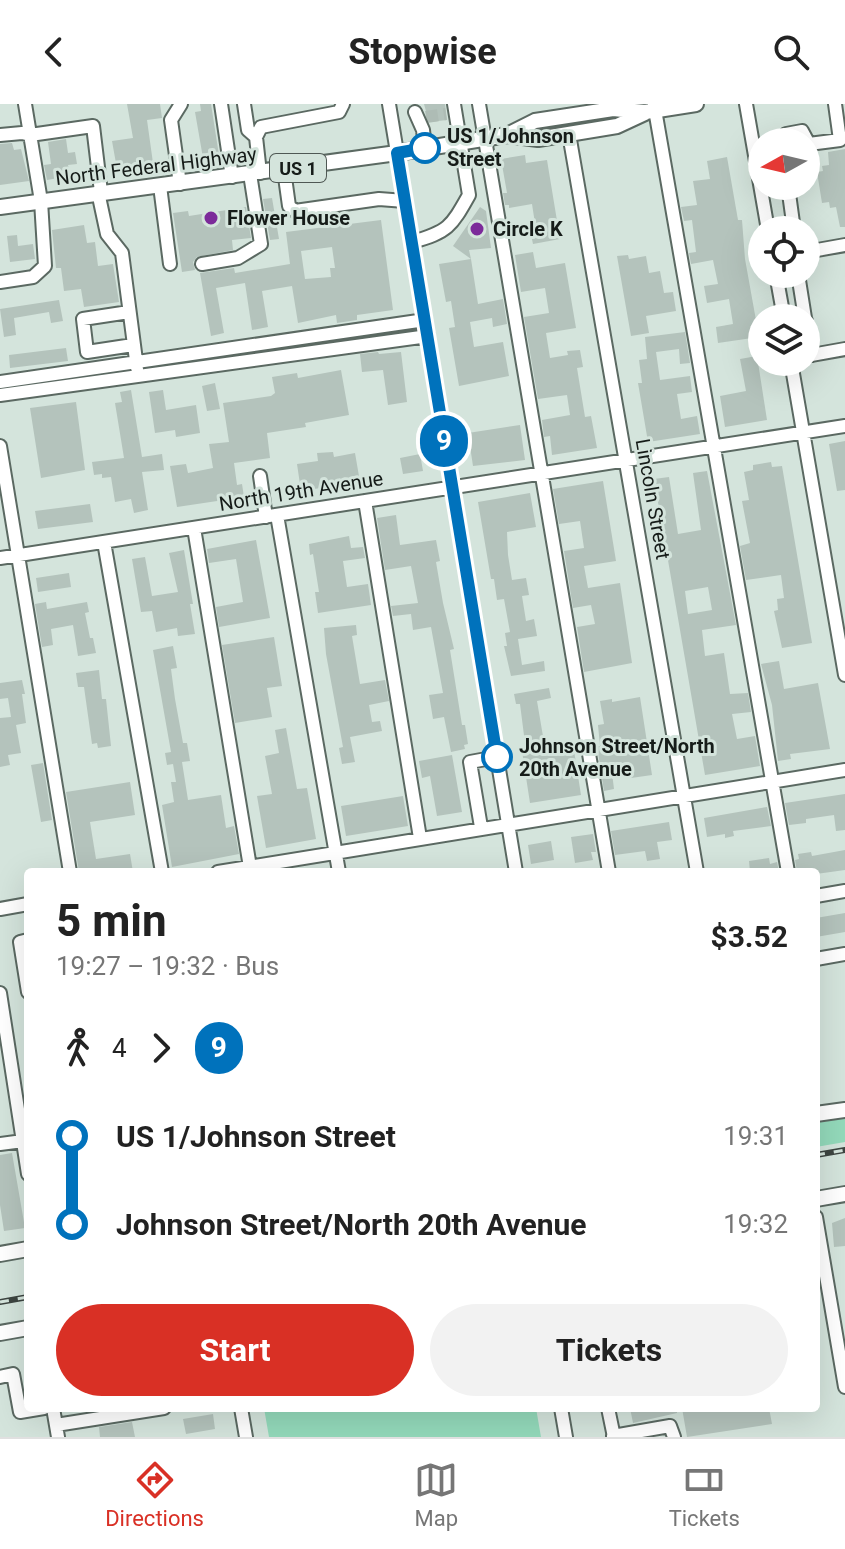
<!DOCTYPE html>
<html lang="en">
<head>
<meta charset="utf-8">
<style>
  :root { --surface:#fff; --page:#f2f2f2; --text:#222; --muted:#767676; --line:#e0e0e0; --accent:#d93025 }
  body { margin:0; font-family:Roboto,sans-serif; background:var(--page); color:var(--text); height:100vh; display:flex; flex-direction:column; font-size:30px; white-space:nowrap }
  * { box-sizing:border-box; margin:0 }
  p { font-size:26px; color:var(--muted) }
  .icon { flex:none; width:44px; height:44px; fill:none; stroke:currentColor; stroke-width:2; stroke-linecap:round; stroke-linejoin:round }
  .map { position:relative; flex:1; overflow:hidden }
  .details { position:absolute; left:24px; top:764px; width:796px; height:544px; display:flex; flex-direction:column; background:var(--surface); border-radius:8px; box-shadow:0 8px 32px #0002 }
  .details>* { flex:none }
  .badge { padding:0 16px; border-radius:26px; font-size:28px; line-height:52px }
  .needle { width:52px; rotate:262deg }
  .buttons { position:absolute; left:748px; top:24px; display:grid; gap:16px }
  .buttons a { display:grid; place-items:center; width:72px; height:72px; border-radius:50%; background:var(--surface); box-shadow:0 8px 32px #0002; font-size:40px }
  .map>.badge { position:absolute; translate:-50% -50%; box-shadow:0 0 0 4px #fff }
  .legs { display:flex; align-items:center; gap:12px; height:88px; padding:0 32px; font-size:26px }
  .legs p { margin-inline-start:auto }
  .overview { display:flex; align-items:center; justify-content:space-between; height:136px; padding:0 32px }
  h1 { font-size:44px; font-weight:700; line-height:60px }
  .action { display:flex; gap:16px; margin-top:auto; padding:16px 32px }
  .action a { flex:1; height:92px; border-radius:48px; background:var(--accent); color:#fff; font-size:32px; font-weight:700; line-height:92px; text-align:center }
  .action a+a { background:var(--page); color:var(--text) }
  ul { padding:0 32px; list-style:none }
  li { display:flex; align-items:center; gap:28px; height:88px; font-size:30px }
  li i { display:grid; place-items:center; width:12px; height:100%; margin:0 10px; background:currentColor }
  li i::after { content:''; width:20px; height:20px; margin:-10px; border:6px solid; border-radius:50%; background:var(--surface) }
  li p { margin-inline-start:auto }
  li:first-child i { background:linear-gradient(#0000 50%,currentColor 0) }
  li:last-child i { background:linear-gradient(currentColor 50%,#0000 0) }
  header { display:flex; justify-content:space-between; align-items:center; height:104px; padding:0 32px; background:var(--surface); font-size:36px; font-weight:700 }
  .tabs { display:flex; justify-content:space-around; align-items:center; height:112px; border-top:2px solid var(--line); background:var(--surface); font-size:22px; color:var(--muted) }
  .tabs a { display:grid; justify-items:center; gap:4px }
  .tabs .selected { color:var(--accent) }
  .map>svg:first-child { display:block }
  .green { fill:#93d9ba }
  .building { fill:#b4c3bc; fill-rule:evenodd }
  .lines { fill:none; stroke-linecap:round; stroke-linejoin:round }
  .minor-tunnel { stroke:#aebcb5; stroke-width:12; stroke-dasharray:12 6; stroke-linecap:butt }
  .minor-casing { stroke:#5b6962; stroke-width:16 }
  .major-casing { stroke:#5b6962; stroke-width:18 }
  .minor { stroke:#fff; stroke-width:12 }
  .major { stroke:#fff; stroke-width:14 }
  .rail-casing { stroke:#3d4541; stroke-width:6 }
  .rail { stroke:#d4e4dc; stroke-width:3; stroke-dasharray:9; stroke-linecap:butt }
  .line-1-casing { stroke:#fff; stroke-width:18 }
  .line-1 { stroke:#0072bc; stroke-width:12 }
  .stop-1-dot { fill:#fff; stroke:#0072bc; stroke-width:4 }
  .poi-dot { fill:#7c2a9a; stroke:#d4e4dc; stroke-width:3 }
  .labels { text-anchor:middle; dominant-baseline:central; stroke-width:6; stroke-linejoin:round; paint-order:stroke }
  .shield { fill:#d4e4dc; stroke:#4f5854; stroke-width:2 }
  .shield-label { font-size:18px; font-weight:bold; fill:#161c19 }
  .stop-label { font-size:20px; font-weight:bold; fill:#161c19; stroke:#d4e4dc; text-anchor:start }
  .street-label { font-size:20px; fill:#161c19; stroke:#d4e4dc }
  .poi-label { font-size:20px; font-weight:bold; fill:#161c19; stroke:#d4e4dc; text-anchor:start }
</style>
</head>
<body>
<header><svg class="icon" aria-label="back" viewBox="0 0 24 24"><path d="M15 5l-7 7 7 7"/></svg>Stopwise<svg class="icon" aria-label="search" viewBox="0 0 24 24"><circle cx="10" cy="10" r="6"/><path d="M15 15l6 6"/></svg></header>
<div class="map">
<svg width="845" height="1333" viewBox="0 0 845 1333">
  <rect width="100%" height="100%" fill="#d4e4dc"/>
  <!-- green -->
  <path class="green" d="M845 1014V1038L816 1043V1019Z
    M264 1304H536L541 1333H269Z"/>
  <!-- building -->
  <path class="building" d="M127 0H160L162 14 147 16 153 59 117 65 112 37 133 34Z
    M200 0H211L219 51 203 54 195 8 201 7Z
    M424 0H445L447 16 429 18Z
    M66 35 68 49 75 48 77 60 68 61 70 72 47 76 44 61 51 60 48 38Z
    M12 39 14 46 21 45 29 77 0 81V40Z
    M845 45V123H840L836 103 830 104 829 98 822 99 817 68 823 67 822 62 829 61 828 48Z
    M525 51 526 59 547 56 560 135 533 140 530 126H536L532 100 509 104V101H505L503 89H507L501 55Z
    M727 53 738 116H742L745 155 759 233 718 239 716 223 733 220 729 195 707 199 704 182 718 180 713 156 691 160 689 149 696 148 692 116 684 117 681 103 697 101 693 77 710 75 707 57Z
    M272 94 279 135 270 136 263 95Z
    M246 103 251 134 232 136 233 146 197 153 193 158 195 166 182 168 173 109 188 107 189 112Z
    M480 103 486 107 491 144 469 146 471 155 453 142Z
    M381 116 393 206 357 211V216L337 219 336 211 298 219 292 182 262 187 268 223 252 226 245 179 216 184 224 229 211 232 200 169 234 164 235 169 290 160 286 128ZM332 143 335 164H330L331 173 305 175 301 147Z
    M84 121 87 139 95 138 98 162 113 160 119 198 84 203 81 185 64 187 61 164H56L52 126Z
    M17 131 18 142 33 140 35 155 10 158 7 132Z
    M533 148 536 164 565 159 576 224 546 229 550 254 568 251 567 247 580 246 583 263 577 264 585 313 591 312 597 344 552 351 550 332 544 333 542 316 570 311 567 291 538 295 524 213 549 209 545 184 521 188 515 151Z
    M628 151 629 155 646 152 649 169 660 167 664 189 673 188 676 207 646 212 649 229 631 232 617 152Z
    M471 155 478 200 503 195 507 220 493 223 492 214 470 218 474 243 503 238 509 272 459 282 449 224 455 223 451 197 446 198 439 160Z
    M59 196 63 217 51 219 49 208 14 214 16 231 4 233 0 205Z
    M685 228 690 259 680 260 679 245 656 248 660 276 690 272 692 288 677 290 681 315 697 312 700 330 648 338 638 279H642L639 256 647 255 645 233Z
    M66 244 68 257 10 264 9 251Z
    M378 248 379 250 401 248 407 298 388 301 383 266 362 268 360 250Z
    M757 252 767 316 725 323 720 292 746 287 740 255Z
    M341 266 349 311 305 319 306 323 267 329 270 354 234 359 237 381 242 380 244 393 177 403 170 362 186 360 188 369 213 364 209 340 229 338 223 299 271 292 275 289 272 273 297 269 298 274Z
    M215 279 220 305 207 307 202 282Z
    M131 286 142 353 162 350 164 366 142 368 148 406 134 409 131 395 115 398 111 373 102 374V370L94 371 92 358 124 354 115 299 122 298 120 288Z
    M163 286 166 306 196 301 200 329 176 333 175 326 155 329 149 288Z
    M76 298 85 366 41 374 30 304Z
    M520 321 525 356 473 362 468 329Z
    M845 337V386L837 387 829 340Z
    M333 348 334 353 355 349 360 378 301 387 297 360 318 357 317 349Z
    M420 350 423 367 403 370 400 354Z
    M771 358 772 363 782 362 812 539 782 544 774 507 778 506 777 495 784 494 781 471 746 476 740 442 750 439 742 397 749 396 744 368 753 366V361Z
    M707 367 736 521 702 526 705 552 724 549 730 590 748 589 751 608 732 610 737 635 755 632 760 662 705 671 654 375 669 373 678 430 701 426 693 369ZM708 483 712 506 688 510 685 487Z
    M603 377 616 457 584 462 588 484 620 479 632 559 584 568 577 523 595 520 591 501 573 504 564 447 584 444 580 417 559 420 553 385Z
    M530 389 536 423 507 428 508 451 512 476 526 474 529 491 522 492 526 517 534 515 537 532 518 535 522 561 544 557 545 567 511 572 504 542H507L505 529 510 528 504 495 497 496 494 475H491L478 398Z
    M90 400 93 418 38 425 35 407Z
    M396 411 400 441 436 436 440 457 436 458 443 499 454 545 450 546 462 621H465L468 640 464 641 465 645 451 648 444 613 433 615 429 591 443 589 431 523 413 526 411 510 393 512 391 502 418 499 411 462 385 466 377 414Z
    M349 432 351 444 363 443 365 454 343 457 347 483 368 480 371 501 318 509 315 488H319L313 450 310 451 309 440Z
    M256 436 270 514 219 523 216 503 243 498 236 455 209 459 207 445Z
    M184 446 193 500H190L195 530 178 532 177 524 156 528 152 507 141 508 132 455 145 453 152 492 178 488 169 449Z
    M69 469 71 483 38 488 36 474Z
    M46 498 47 505 87 498 89 508 85 509 90 534H93L96 549 78 552 73 521 51 525 53 541 42 543 35 500Z
    M356 521 357 531 352 532 360 580 385 576 389 597 369 601 372 618 380 617 382 627 350 633 355 658 342 660 339 644 343 643 326 550 324 524Z
    M274 533 282 582 267 584 272 613 235 619 222 541Z
    M173 542 177 564 171 565 175 595 183 639H187L190 657 182 658 188 696 221 691 226 724 234 722 239 750 172 763 162 701 174 698 171 678H176L173 660 167 661 165 649 171 648 153 546Z
    M779 557 784 585 818 579 830 645 790 650 791 655 778 657 772 601 761 560Z
    M99 566 102 595H106L111 642 98 644 97 639 92 640 84 583H78L76 569Z
    M22 576 25 590H22L26 619 16 621 21 649 8 651 10 661 0 663V614L11 613 8 594 0 595V579Z
    M549 584 551 594 537 597 545 644 573 640 581 691 530 699 522 647H526L520 600H516L514 590Z
    M640 593 652 671 631 674 629 658 611 661 614 685 604 687 597 642H600L598 621 604 620 600 597 612 595V598Z
    M286 624 297 685 307 684 316 735 266 744 257 692 272 690 265 652 279 649 275 626Z
    M452 651 462 708 437 712 430 672 422 674 419 657Z
    M43 659 52 716 41 718 31 661Z
    M130 678 135 711 90 718 96 755 130 750 133 768H79L66 688Z
    M845 690V726L836 727 834 711 806 715V719L789 721 785 699Z
    M403 692 408 722 346 732 341 702Z
    M767 703 771 722 733 727 734 732 725 734V730L707 733 704 714Z
    M669 718 672 736 657 738 660 755 647 757 645 747 615 751 611 727Z
    M593 730 596 748H591L593 756 575 759 571 733Z
    M551 737 554 756 531 760 528 741Z
    M845 746V766L816 770V768H797L795 756 799 755 798 750 811 748 812 752Z
    M769 754 770 760 777 758 779 768H750L749 757Z
    M845 809V828L816 833V814Z
    M12 1049 25 1124 4 1127 0 1101V1051Z
    M845 1114V1142L834 1143 832 1119Z
    M630 1304H677V1309L633 1319Z
    M682 1304H769L772 1320 687 1333Z
    M213 1310 215 1325 186 1330 183 1315Z
    M132 1318 135 1333H100L99 1323Z"/>
  <g class="lines">
    <!-- minor-tunnel -->
    <path class="minor-tunnel" d="M426 13 446 10"/>
    <!-- minor casing -->
    <g class="minor-casing">
      <path id="minor" d="M221 0 232 73
        M244 0 248 26 256 33 260 69
        M389 0 516 768
        M479 0 609 768
        M654 0 788 768
        M746 0 768 126
        M415 8 423 26 425 44
        M569 30 697 768
        M0 31 22 29 30 31 93 22 101 88
        M256 33 261 23 339 8 343 0
        M780 38 786 30 802 27 809 40 840 36 835 0
        M284 66 289 102 295 107 379 95 405 97
        M180 80 171 16 181 0
        M160 82 170 160
        M788 82 794 126
        M98 88 107 130 122 149 137 264
        M412 138C448 128 451 123 469 91L454 0
        M806 148 845 141
        M202 160 238 154 261 140 250 70
        M776 170 784 214
        M798 170 805 214
        M0 178 33 173 45 162 41 97 25 0
        M129 208 83 215 87 248 133 241
        M806 217 812 251
        M806 252 845 245
        M791 258 845 571
        M0 278 425 216
        M0 291 428 232
        M0 342 70 768
        M260 372 266 413
        M365 397 420 734
        M277 411 339 768
        M194 424 250 763
        M104 438 162 768
        M0 454 845 322
        M481 723 470 658 497 653
        M218 768 845 666
        M816 792 845 787
        M0 805 28 800
        M28 836 20 838 28 888
        M816 855 845 850
        M0 889 28 1070
        M0 1040 23 1037
        M816 1113 845 1283
        M0 1273 13 1270 20 1308 44 1304
        M53 1304 58 1333
        M241 1304 246 1333
        M561 1304 566 1333
        M608 1304 614 1333
        M56 1321 164 1304
        M613 1332 670 1322 674 1333"/>
    </g>
    <!-- major casing -->
    <g class="major-casing">
      <path id="major" d="M507 31 538 35 617 22 645 9
        M0 103 397 49 507 31 535 17 613 5 645 8 696 0
        M816 1010 845 1006
        M816 1095 845 1090
        M0 1150 28 1145
        M0 1229 28 1224"/>
    </g>
    <!-- minor -->
    <use href="#minor" class="minor"/>
    <!-- major -->
    <use href="#major" class="major"/>
    <!-- rail casing -->
    <g class="rail-casing">
      <path id="rail" d="M816 1051 845 1046
        M0 1198 28 1193"/>
    </g>
    <!-- rail -->
    <use href="#rail" class="rail"/>
  </g>
  <g class="lines">
    <!-- line-1 casing -->
    <g class="line-1-casing">
      <path id="line-1" d="M425 44 397 49 497 653"/>
    </g>
    <!-- line-1 -->
    <use href="#line-1" class="line-1"/>
  </g>
  <!-- markers -->
  <g class="stop-1-dot">
    <circle cx="425" cy="44" r="14"/>
    <circle cx="497" cy="653" r="14"/>
  </g>
  <g class="poi-dot">
    <circle cx="211" cy="114" r="8"/>
    <circle cx="477" cy="125" r="8"/>
  </g>
  <g class="labels">
    <!-- shield labels -->
    <rect class="shield" x="270" y="50" width="56" height="28" rx="6"/>
    <g class="shield-label">
      <text x="298" y="64">US 1</text>
    </g>
    <!-- stop labels -->
    <g class="stop-label">
      <text x="447" y="32">US 1/Johnson<tspan x="447" dy="23">Street</tspan></text>
      <text x="519" y="642">Johnson Street/North<tspan x="519" dy="23">20th Avenue</tspan></text>
    </g>
    <!-- street labels -->
    <g class="street-label">
      <text transform="translate(156 62) rotate(-7)">North Federal Highway</text>
      <text transform="translate(301 387) rotate(-9)">North 19th Avenue</text>
      <text transform="translate(653 395) rotate(80)">Lincoln Street</text>
    </g>
    <!-- poi labels -->
    <g class="poi-label">
      <text x="227" y="114">Flower House</text>
      <text x="493" y="125">Circle K</text>
    </g>
  </g>
</svg>
<div class="buttons">
<a><svg class="needle" viewBox="-14 -14 28 28"><path d="M0-13l5 13h-10z" fill="#e53935"/><path d="M0 13l5-13h-10z" fill="#767676"/></svg></a>
<a><svg class="icon" aria-label="locate" viewBox="0 0 24 24"><circle cx="12" cy="12" r="6"/><path d="M12 2v4M12 18v4M2 12h4M18 12h4"/></svg></a>
<a><svg class="icon" aria-label="layers" viewBox="0 0 24 24"><path d="M12 4l9 5-9 5-9-5zM3 14l9 5 9-5"/></svg></a>
</div>
<b class="badge" style="left:444px;top:337px;background:#0072bc;color:#fff">9</b>
<section class="details">
<div class="overview"><div><h1>5 min</h1><p>19:27 – 19:32 · Bus</p></div><b>$3.52</b></div>
<div class="legs"><svg class="icon" aria-label="walk" viewBox="0 0 24 24"><circle cx="13" cy="4" r="2"/><path d="M13 8l-2 6 4 7M11 14l-3 7M7 12l3-4h3l4 4"/></svg>4<svg class="icon" aria-label="forward" viewBox="0 0 24 24"><path d="M9 5l7 7-7 7"/></svg><b class="badge" style="background:#0072bc;color:#fff">9</b></div>
<ul>
<li><i style="color:#0072bc"></i><b>US 1/Johnson Street</b><p>19:31</p></li>
<li><i style="color:#0072bc"></i><b>Johnson Street/North 20th Avenue</b><p>19:32</p></li>
</ul>
<div class="action"><a>Start</a><a>Tickets</a></div>
</section>
</div>
<nav class="tabs">
<a class="selected"><svg class="icon" aria-label="directions" viewBox="0 0 24 24"><path d="M12 3l9 9-9 9-9-9zM9 14v-3h6M13 9l2 2-2 2"/></svg>Directions</a>
<a><svg class="icon" aria-label="map" viewBox="0 0 24 24"><path d="M3 6l6-2 6 2 6-2v14l-6 2-6-2-6 2zM9 4v14M15 6v14"/></svg>Map</a>
<a><svg class="icon" aria-label="tickets" viewBox="0 0 24 24"><path d="M3 7h18v10H3zM15 7v10"/></svg>Tickets</a>
</nav>
</body>
</html>
